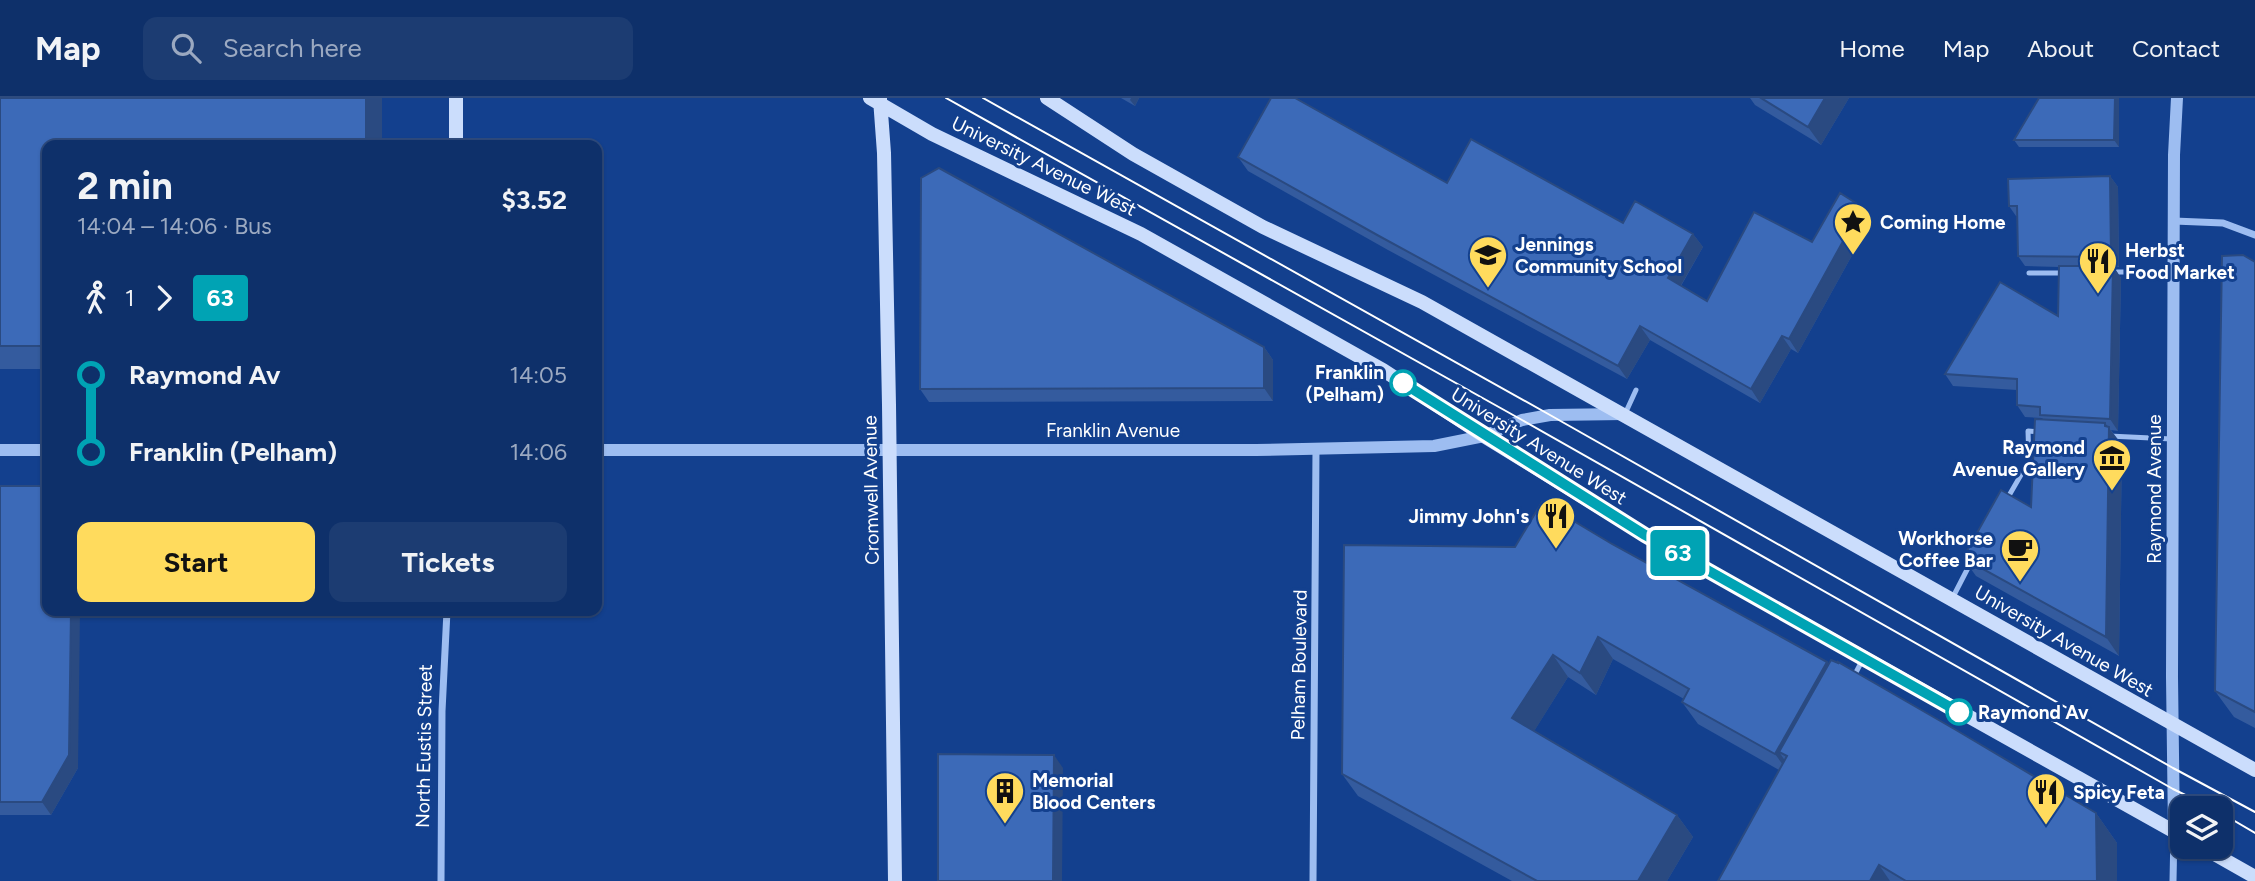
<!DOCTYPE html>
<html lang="en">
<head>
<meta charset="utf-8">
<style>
  :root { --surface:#0e306a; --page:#1c3c72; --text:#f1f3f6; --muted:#9ba9c1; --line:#2e4b7e; --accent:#ffdb5d }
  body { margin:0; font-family:Figtree,sans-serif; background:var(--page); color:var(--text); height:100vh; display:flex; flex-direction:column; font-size:26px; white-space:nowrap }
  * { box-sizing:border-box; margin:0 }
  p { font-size:23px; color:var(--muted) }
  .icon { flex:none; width:38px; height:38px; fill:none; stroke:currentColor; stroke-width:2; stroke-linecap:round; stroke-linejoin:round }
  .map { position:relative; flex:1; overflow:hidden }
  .drawer { position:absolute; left:42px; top:42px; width:560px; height:476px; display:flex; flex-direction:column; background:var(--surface); border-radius:14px; box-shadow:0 2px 5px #0004,0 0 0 2px var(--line) }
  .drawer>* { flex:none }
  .badge { padding:0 14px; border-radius:5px; font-size:24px; line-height:46px }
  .fabs { position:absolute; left:2170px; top:698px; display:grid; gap:14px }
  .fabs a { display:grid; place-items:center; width:63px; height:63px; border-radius:14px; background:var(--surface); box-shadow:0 2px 5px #0004,0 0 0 2px var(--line); font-size:35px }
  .map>.badge { position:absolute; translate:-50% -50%; box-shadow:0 0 0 4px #fff }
  .legs { display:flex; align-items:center; gap:10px; height:77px; padding:0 35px; font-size:23px }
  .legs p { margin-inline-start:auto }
  .overview { display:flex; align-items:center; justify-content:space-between; height:119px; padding:0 35px }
  h1 { font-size:38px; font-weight:700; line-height:52px }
  .button { display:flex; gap:14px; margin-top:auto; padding:14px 35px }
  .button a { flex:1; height:80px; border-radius:14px; background:var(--accent); color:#111; font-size:28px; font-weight:700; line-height:80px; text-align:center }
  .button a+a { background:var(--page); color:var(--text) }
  ul { padding:0 35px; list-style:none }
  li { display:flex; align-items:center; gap:24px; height:77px; font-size:26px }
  li i { display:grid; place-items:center; width:10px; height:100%; margin:0 9px; background:currentColor }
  li i::after { content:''; width:18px; height:18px; margin:-9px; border:5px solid; border-radius:50%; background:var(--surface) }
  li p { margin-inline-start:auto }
  li:first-child i { background:linear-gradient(#0000 50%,currentColor 0) }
  li:last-child i { background:linear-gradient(currentColor 50%,#0000 0) }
  header { display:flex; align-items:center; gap:42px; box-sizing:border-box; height:98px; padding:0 35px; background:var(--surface); border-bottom:2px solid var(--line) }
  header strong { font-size:33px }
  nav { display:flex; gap:38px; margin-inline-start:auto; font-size:24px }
  .search { width:490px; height:63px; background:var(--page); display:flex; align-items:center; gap:18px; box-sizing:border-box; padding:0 24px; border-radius:14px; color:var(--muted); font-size:26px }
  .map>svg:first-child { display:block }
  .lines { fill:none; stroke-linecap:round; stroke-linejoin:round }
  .service { stroke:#9dbdf1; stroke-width:5 }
  .minor { stroke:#9dbdf1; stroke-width:7 }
  .tertiary { stroke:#9dbdf1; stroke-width:12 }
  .secondary { stroke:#cbddfc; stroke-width:14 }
  .tram { stroke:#fff; stroke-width:2 }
  .wall { fill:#345b9e }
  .shaded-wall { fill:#2a4a81 }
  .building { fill:#3c6ab8; stroke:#2a4a81; stroke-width:2 }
  .line-1-casing { stroke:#fff; stroke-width:16 }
  .line-1 { stroke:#00a3b4; stroke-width:10 }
  .stop-1-dot { fill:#fff; stroke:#00a3b4; stroke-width:3.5 }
  .labels { text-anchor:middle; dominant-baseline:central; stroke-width:6; stroke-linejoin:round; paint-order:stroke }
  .street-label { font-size:19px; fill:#fff; stroke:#13408e }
  .poi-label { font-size:19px; font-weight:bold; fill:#fff; stroke:#13408e; text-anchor:start }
  .stop-label { font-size:19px; font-weight:bold; fill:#fff; stroke:#13408e; text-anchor:end }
</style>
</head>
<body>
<header>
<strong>Map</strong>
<div class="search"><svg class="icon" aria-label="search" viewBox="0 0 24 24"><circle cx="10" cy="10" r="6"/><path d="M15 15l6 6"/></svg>Search here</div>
<nav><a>Home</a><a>Map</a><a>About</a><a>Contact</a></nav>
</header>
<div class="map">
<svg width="2255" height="783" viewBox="0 0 2255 783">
  <rect width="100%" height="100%" fill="#13408e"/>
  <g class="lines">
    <!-- service -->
    <path class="service" d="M2113 174H2173
      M2029 175H2064
      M1625 316 1636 292
      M2109 338 2172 341
      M2007 401 2029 363 2028 333 2040 334
      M1953 499 1971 464
      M1853 580 1863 561"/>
    <!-- minor -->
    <path class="minor" d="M2174 123 2223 125 2255 137
      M441 783 442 613 447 513
      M1313 783 1316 351
      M2173 783 2174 734"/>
    <!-- tertiary -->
    <path class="tertiary" d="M0 352H47
      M597 352H1256L1434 348 1484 338 1522 322 1550 317 1624 316
      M2174 733 2172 579 2174 57 2177 0"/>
    <!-- secondary -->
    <path class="secondary" d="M870 0 932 36 1141 136 1383 272 1484 338 1645 437 2182 738
      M1047 0 1133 56 1263 129 1422 204 2255 672
      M880 1 884 55 889 307 895 783
      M456 47V0
      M2202 749 2255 779"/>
    <!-- tram -->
    <path class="tram" d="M946 0 1522 322 2173 691 2212 710
      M983 0 1550 317 2173 670 2255 714
      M2221 715 2255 735"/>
  </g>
  <!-- wall -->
  <path class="wall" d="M0 0H382V47H47V271H0Z
    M1121 0H1139L1135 8Z
    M1750 0H1849L1821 47 1755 7Z
    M2039 0H2119V49H2019L2014 42Z
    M1238 59 1447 85 1623 125 1693 136 1703 149 1681 188 1707 203 1871 123 1798 255 1791 251 1760 305 1650 242 1627 281 1388 152 1248 73Z
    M2110 78 2118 89 2119 169H2114L2121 180 2118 333 2111 332 2122 347 2119 558 1976 478 1963 460 2031 409 2043 321 2042 320 2025 319 2017 307V292L1953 288 1945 276 2058 218 2059 169 2025 168 2018 158 2017 118H2016L2009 108Z
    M2255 164V630L2234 619 2215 593Z
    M1264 249 1273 262V303L929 304 920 291Z
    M0 388 78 670 51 717H0Z
    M1612 446 1827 564 1829 566 2096 715 2117 745V783H1718L1779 672 1698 626 1682 604 1684 601 1613 561 1596 597 1568 579 1534 633 1677 717 1693 739 1667 783H1512L1358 698 1342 676 1515 449Z"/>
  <!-- shaded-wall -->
  <path class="shaded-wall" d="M366 0H382V47H366Z
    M1131 0H1139L1135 8 1130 2Z
    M1825 0H1849L1821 47 1808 29Z
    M2115 0H2119V49L2114 42Z
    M2110 78 2118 89 2119 169 2111 159Z
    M1862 109 1871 123 1798 255 1789 241Z
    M1693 136 1703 149 1677 194 1668 180Z
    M2113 168 2121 180 2118 333 2110 321Z
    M1640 228 1650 242 1627 281 1618 268Z
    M1782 238 1791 251 1760 305 1751 291Z
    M1264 249 1273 262V303L1264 290Z
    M2105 325 2122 347 2119 558 2106 539Z
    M71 513H80L78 670 51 717 42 704Z
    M1598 539 1613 561 1596 597 1580 575Z
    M1553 557 1568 579 1528 643 1512 620Z
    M1827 564 1843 586 1779 654 1793 674 1791 678 1775 656Z
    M1054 657 1063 670 1062 783H1053Z
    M2096 715 2117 745V783H2097Z
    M1677 717 1693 739 1667 783H1638Z
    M1879 767 1890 783H1870Z"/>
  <!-- building -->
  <path class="building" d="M0 0H366V47H47V248H0Z
    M1271 0H1295L1447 85 1471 41 1623 125 1635 103 1693 136 1668 180 1707 203 1754 114 1812 144 1840 95 1862 109 1789 241 1782 238 1751 291 1640 228 1618 268 1379 138 1238 59Z
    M1761 0H1825L1808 29Z
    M2039 0H2115L2114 42H2014Z
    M939 70 1264 249V290L920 291 921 80Z
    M2110 78 2111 159 2018 158 2017 108H2009L2008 81Z
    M2243 157 2255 164V614L2215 593 2222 158Z
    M2059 168H2113L2110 321 2040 317V309L2017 307V281L1945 276 2000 184 2058 218Z
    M2035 321 2105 325V328L2109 329 2106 539 1963 460 2001 392 2031 409Z
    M0 388H47V513H71L69 657 42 704H0Z
    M1542 404 1612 446 1827 564 1775 656 1682 604 1689 591 1598 539 1580 575 1553 557 1512 620 1677 717 1638 783H1537L1342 676 1344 447 1515 449Z
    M1831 562 1838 565V564L1956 632 2096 715 2097 783H1906L1879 767 1870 783H1718L1787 658 1779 654Z
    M938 656 1054 657 1053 783H938Z"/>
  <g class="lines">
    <!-- line-1 casing -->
    <g class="line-1-casing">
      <path id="line-1" d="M1403 285 1645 437 1959 614"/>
    </g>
    <!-- line-1 -->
    <use href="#line-1" class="line-1"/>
  </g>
  <!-- icons -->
  <defs>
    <g id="sight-pin" transform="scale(2.0125)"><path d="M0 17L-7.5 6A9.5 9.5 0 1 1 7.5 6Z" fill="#ffdb5d" stroke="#13408e"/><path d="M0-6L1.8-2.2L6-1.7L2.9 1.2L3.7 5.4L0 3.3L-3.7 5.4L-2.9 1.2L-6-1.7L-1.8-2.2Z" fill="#111"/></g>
    <g id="school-pin" transform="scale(2.0125)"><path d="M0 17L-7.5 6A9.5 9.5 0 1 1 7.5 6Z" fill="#ffdb5d" stroke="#13408e"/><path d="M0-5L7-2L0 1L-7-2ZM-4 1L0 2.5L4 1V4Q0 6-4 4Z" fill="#111"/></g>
    <g id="restaurant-pin" transform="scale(2.0125)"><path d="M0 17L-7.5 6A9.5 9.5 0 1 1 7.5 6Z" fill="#ffdb5d" stroke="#13408e"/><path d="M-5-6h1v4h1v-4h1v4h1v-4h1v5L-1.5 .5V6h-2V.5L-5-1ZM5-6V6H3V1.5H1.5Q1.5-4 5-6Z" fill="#111"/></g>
    <g id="museum-pin" transform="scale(2.0125)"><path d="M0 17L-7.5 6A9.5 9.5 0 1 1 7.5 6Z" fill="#ffdb5d" stroke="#13408e"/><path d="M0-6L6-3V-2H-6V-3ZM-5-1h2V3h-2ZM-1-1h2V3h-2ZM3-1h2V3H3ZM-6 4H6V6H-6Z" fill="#111"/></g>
    <g id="cafe-pin" transform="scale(2.0125)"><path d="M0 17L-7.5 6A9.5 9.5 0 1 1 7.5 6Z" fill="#ffdb5d" stroke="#13408e"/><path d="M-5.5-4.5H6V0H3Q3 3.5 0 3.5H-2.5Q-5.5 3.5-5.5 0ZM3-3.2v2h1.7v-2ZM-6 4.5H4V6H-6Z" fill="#111"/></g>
    <g id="building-pin" transform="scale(2.0125)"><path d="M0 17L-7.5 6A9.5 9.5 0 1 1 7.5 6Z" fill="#ffdb5d" stroke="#13408e"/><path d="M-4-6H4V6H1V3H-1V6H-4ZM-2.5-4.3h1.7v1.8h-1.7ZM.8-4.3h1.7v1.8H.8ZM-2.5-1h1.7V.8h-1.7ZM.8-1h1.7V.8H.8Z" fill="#111"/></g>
  </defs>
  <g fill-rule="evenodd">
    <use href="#sight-pin" x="1853" y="124"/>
    <use href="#school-pin" x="1488" y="157"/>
    <use href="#restaurant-pin" x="2098" y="163"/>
    <use href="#museum-pin" x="2112" y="360"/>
    <use href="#restaurant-pin" x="1556" y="418"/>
    <use href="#cafe-pin" x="2020" y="451"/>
    <use href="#building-pin" x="1005" y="693"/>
    <use href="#restaurant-pin" x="2046" y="694"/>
  </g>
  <!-- markers -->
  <g class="stop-1-dot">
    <circle cx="1403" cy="285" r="12"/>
    <circle cx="1959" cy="614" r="12"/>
  </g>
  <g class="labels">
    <!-- street labels -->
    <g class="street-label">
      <text transform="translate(1044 68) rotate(26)">University Avenue West</text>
      <text x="1113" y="332">Franklin Avenue</text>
      <text transform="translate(1539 348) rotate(32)">University Avenue West</text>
      <text transform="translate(2154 391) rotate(-90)">Raymond Avenue</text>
      <text transform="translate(871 392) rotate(-91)">Cromwell Avenue</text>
      <text transform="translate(2064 543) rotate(30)">University Avenue West</text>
      <text transform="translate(1299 567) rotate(-89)">Pelham Boulevard</text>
      <text transform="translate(424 648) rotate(-89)">North Eustis Street</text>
    </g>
    <!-- poi labels -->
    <g class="poi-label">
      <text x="1880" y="124">Coming Home</text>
      <text x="1515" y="146">Jennings<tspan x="1515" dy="22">Community School</tspan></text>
      <text x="2125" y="152">Herbst<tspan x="2125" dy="22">Food Market</tspan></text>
      <text x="2085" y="349" text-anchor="end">Raymond<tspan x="2085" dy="22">Avenue Gallery</tspan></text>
      <text x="1529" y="418" text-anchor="end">Jimmy John's</text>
      <text x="1993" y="440" text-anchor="end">Workhorse<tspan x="1993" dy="22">Coffee Bar</tspan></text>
      <text x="1032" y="682">Memorial<tspan x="1032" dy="22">Blood Centers</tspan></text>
      <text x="2073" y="694">Spicy Feta</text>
    </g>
    <!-- stop labels -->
    <g class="stop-label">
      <text x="1384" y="274">Franklin<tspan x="1384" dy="22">(Pelham)</tspan></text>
      <text x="1978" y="614" text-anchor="start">Raymond Av</text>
    </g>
  </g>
</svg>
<div class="fabs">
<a><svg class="icon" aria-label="layers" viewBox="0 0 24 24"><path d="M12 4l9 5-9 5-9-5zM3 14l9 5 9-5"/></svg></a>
</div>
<b class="badge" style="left:1678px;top:455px;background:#00a3b4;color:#fff">63</b>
<section class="drawer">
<div class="overview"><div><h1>2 min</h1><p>14:04 – 14:06 · Bus</p></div><b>$3.52</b></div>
<div class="legs"><svg class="icon" aria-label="walk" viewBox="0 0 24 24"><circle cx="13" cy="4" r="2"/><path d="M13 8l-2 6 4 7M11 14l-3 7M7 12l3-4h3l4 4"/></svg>1<svg class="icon" aria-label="forward" viewBox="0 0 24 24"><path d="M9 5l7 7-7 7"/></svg><b class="badge" style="background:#00a3b4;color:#fff">63</b></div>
<ul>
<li><i style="color:#00a3b4"></i><b>Raymond Av</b><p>14:05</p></li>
<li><i style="color:#00a3b4"></i><b>Franklin (Pelham)</b><p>14:06</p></li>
</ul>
<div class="button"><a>Start</a><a>Tickets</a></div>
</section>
</div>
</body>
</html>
